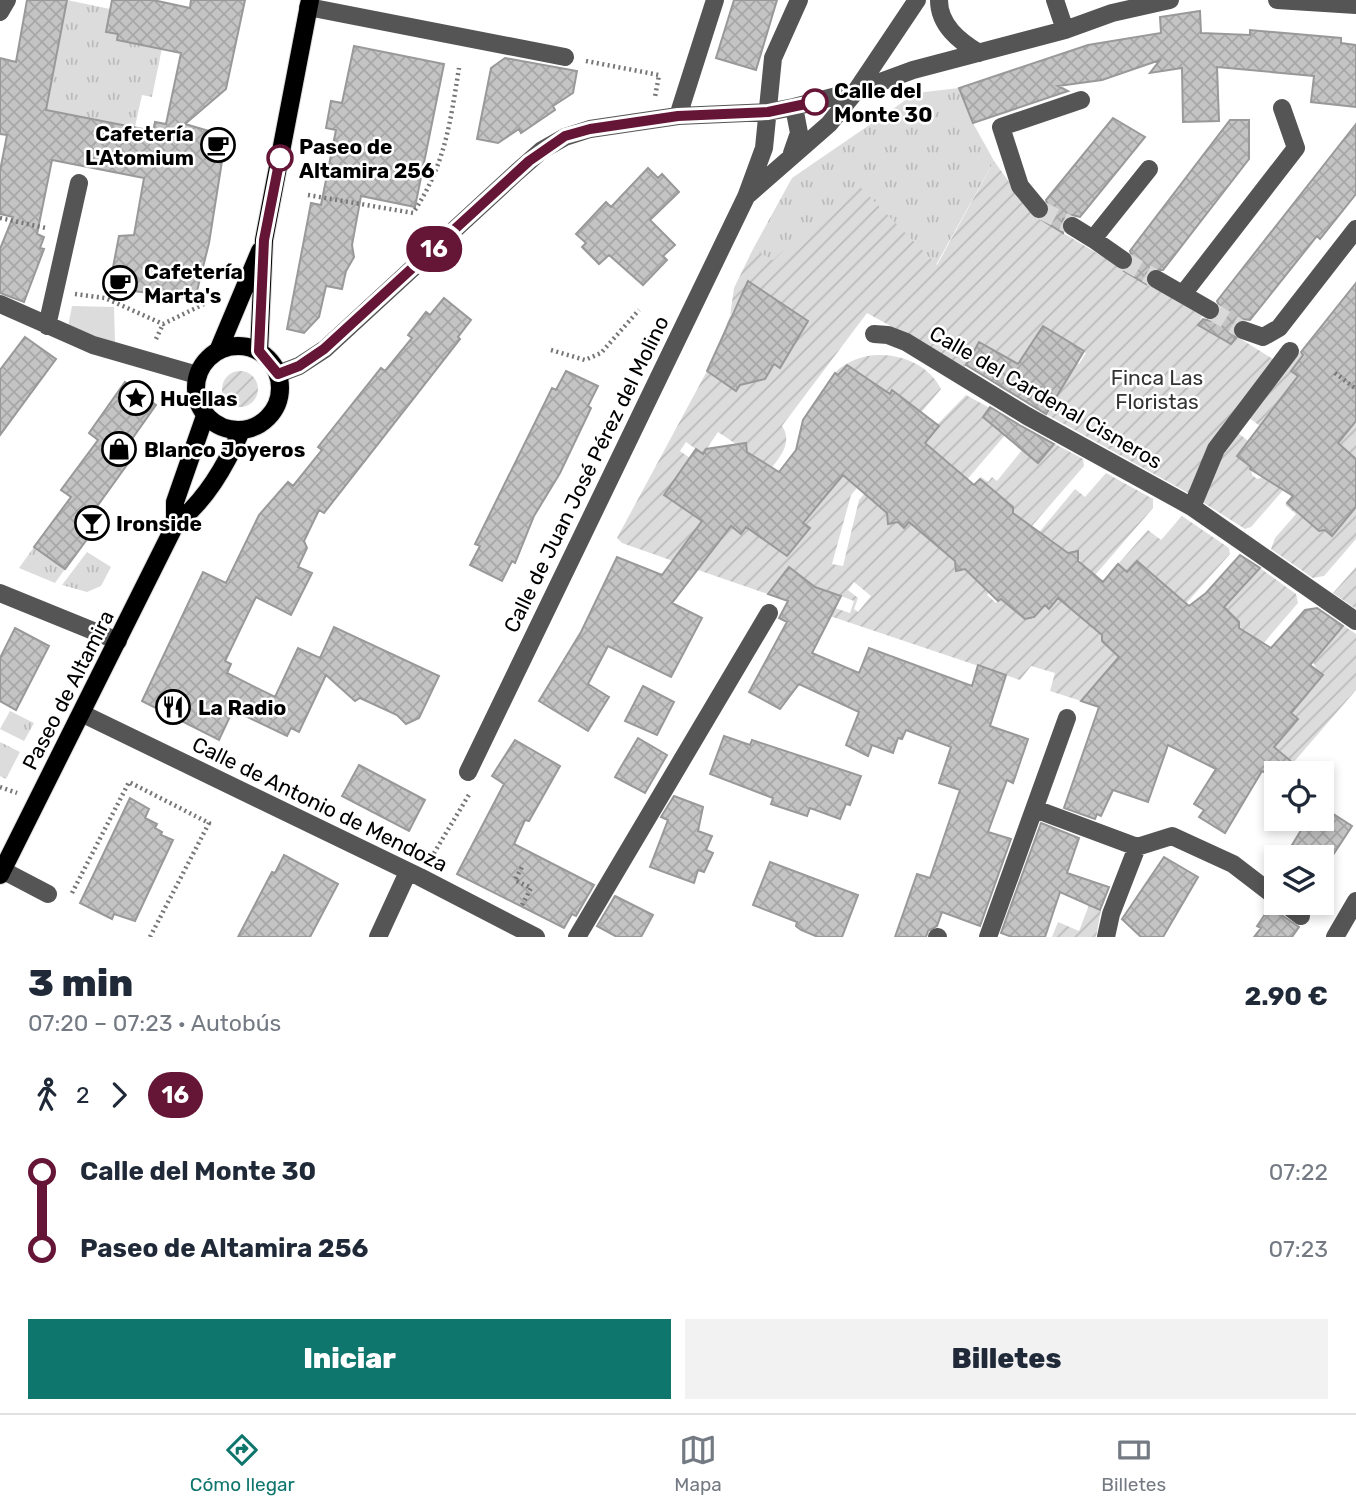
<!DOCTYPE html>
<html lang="es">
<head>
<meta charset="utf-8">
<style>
  :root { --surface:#fff; --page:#f2f2f3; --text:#1f2937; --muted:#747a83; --line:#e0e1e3; --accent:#0f766e }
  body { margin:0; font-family:Rubik,sans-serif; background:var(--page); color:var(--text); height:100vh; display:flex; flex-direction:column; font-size:26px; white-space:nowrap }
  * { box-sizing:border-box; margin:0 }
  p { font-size:23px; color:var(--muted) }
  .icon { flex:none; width:38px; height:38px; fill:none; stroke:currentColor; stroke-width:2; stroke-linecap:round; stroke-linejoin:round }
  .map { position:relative; height:937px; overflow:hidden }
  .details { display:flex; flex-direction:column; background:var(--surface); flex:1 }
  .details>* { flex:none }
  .badge { padding:0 14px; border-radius:23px; font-size:24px; line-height:46px }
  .buttons { position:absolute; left:1264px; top:761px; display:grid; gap:14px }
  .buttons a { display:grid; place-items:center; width:70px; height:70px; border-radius:0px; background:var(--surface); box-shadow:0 4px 10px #0003; font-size:35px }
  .map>.badge { position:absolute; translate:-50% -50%; box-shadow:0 0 0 4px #fff }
  .legs { display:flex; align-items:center; gap:10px; height:77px; padding:0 28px; font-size:23px }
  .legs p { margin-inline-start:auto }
  .head { display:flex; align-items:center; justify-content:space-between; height:119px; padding:0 28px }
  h1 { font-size:38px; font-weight:800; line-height:52px }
  .button { display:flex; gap:14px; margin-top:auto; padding:14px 28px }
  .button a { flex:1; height:80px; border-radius:0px; background:var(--accent); color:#fff; font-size:28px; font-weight:800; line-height:80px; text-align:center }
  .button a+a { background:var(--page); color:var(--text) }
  ul { padding:0 28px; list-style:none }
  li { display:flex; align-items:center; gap:24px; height:77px; font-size:26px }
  li i { display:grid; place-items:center; width:10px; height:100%; margin:0 9px; background:currentColor }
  li i::after { content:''; width:18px; height:18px; margin:-9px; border:5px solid; border-radius:50%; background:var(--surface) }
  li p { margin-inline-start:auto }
  li:first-child i { background:linear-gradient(#0000 50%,currentColor 0) }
  li:last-child i { background:linear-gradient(currentColor 50%,#0000 0) }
  .tabs { display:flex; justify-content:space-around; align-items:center; height:98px; border-top:2px solid var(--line); background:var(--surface); font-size:19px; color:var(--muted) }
  .tabs a { display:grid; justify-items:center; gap:4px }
  .tabs .on { color:var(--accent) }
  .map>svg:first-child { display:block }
  .grass { fill:url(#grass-tufts) }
  .park { fill:#dcdcdc }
  .garden { fill:url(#garden-furrows); fill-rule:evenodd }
  .building { fill:url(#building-cross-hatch); stroke:#999; stroke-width:2 }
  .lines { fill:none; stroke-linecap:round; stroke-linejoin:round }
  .minor-tunnel { stroke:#d9d9d9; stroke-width:18; stroke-dasharray:18 9; stroke-linecap:butt }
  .major-casing { stroke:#dbdbdb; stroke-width:20 }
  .path { stroke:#777; stroke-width:4.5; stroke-dasharray:2 3.5; stroke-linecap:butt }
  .minor { stroke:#555; stroke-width:18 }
  .major { stroke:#000; stroke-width:18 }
  .line-1-casing { stroke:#fff; stroke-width:16 }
  .line-1 { stroke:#651536; stroke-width:10 }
  .stop-1-dot { fill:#fff; stroke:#651536; stroke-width:3.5 }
  .labels { text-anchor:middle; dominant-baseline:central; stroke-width:5; stroke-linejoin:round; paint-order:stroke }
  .stop-label { font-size:21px; font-weight:bold; fill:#000; stroke:#fff; text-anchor:start }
  .poi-label { font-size:21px; font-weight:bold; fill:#000; stroke:#fff; text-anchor:start }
  .park-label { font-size:21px; fill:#333; stroke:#fff }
  .street-label { font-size:21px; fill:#000; stroke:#fff }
</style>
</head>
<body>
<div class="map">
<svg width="1356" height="937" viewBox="0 0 1356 937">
  <defs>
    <pattern id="grass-tufts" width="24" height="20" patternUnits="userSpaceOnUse" patternTransform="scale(1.75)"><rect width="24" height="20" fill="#dcdcdc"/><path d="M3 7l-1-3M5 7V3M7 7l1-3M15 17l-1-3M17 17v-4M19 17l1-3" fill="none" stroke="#bbb"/></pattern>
    <pattern id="garden-furrows" width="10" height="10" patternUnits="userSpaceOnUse" patternTransform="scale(1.75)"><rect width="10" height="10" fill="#dcdcdc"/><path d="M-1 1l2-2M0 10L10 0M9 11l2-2" fill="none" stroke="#bbb"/></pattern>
    <pattern id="building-cross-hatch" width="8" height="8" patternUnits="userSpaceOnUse" patternTransform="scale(1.75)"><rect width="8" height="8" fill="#c4c4c4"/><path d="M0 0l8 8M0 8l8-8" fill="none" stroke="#a7a7a7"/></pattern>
  </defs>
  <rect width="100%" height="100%" fill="#fff"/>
  <!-- grass -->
  <path class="grass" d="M67 0 110 9 106 32 163 43 152 97 142 95 134 131 118 124 73 115 50 144 40 66 54 68Z
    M959 88 973 123 994 161 936 265 773 261 753 249 792 178 916 93Z
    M34 547 65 569 55 583 19 568Z
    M87 552 111 567 101 586 87 592 62 585Z
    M10 711 34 723 24 741 0 729Z
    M0 742 20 752 6 779 0 776Z"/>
  <!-- park -->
  <path class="park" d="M72 306 114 307 115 343 68 327Z"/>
  <!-- garden -->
  <path class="garden" d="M994 161 1033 215 1202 316 1198 325 1230 343 1236 336 1276 361 1190 494 1046 414 1077 363 1079 364 1086 353 1044 327V381L1029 404 999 387 1013 362 979 343 965 367 867 313 782 426C799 450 760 475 749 495 743 506 743 522 741 533L750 523 767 536V542L777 544 789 553 809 528 804 523 817 506 824 487 919 411 893 390 889 394 847 365 838 375 835 373C863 343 923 352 941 389L851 495 832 564 843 566 859 500 888 466 871 499 887 513 892 523 898 522 904 528 949 463 922 440 966 395 1008 418 1012 427 941 510 956 567 967 571 1003 505 977 482 981 477 988 482 992 477 997 481 1022 450 1038 463 1055 444 1083 459 1084 466 1006 556 1014 562 987 595 996 603 1003 595 1033 619 1045 605 1050 609 1084 567 1074 552 1068 553 1051 539 1036 556 1026 548 1075 489 1085 497 1106 473 1153 499V508L1071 603 1109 593 1085 621 1102 635 1106 644H1112L1177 596 1150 573 1147 576 1133 565 1127 572 1118 564 1148 530 1161 540 1182 516 1229 548 1230 554 1158 635 1241 629 1235 618 1193 608 1213 585 1231 600 1260 568 1296 594 1298 603 1237 674 1274 737H1282L1297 720 1290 713 1321 678 1312 660 1344 626 1356 634V690L1293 763 1260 735 1119 692 1101 677 1081 701 1050 691 1055 673 1031 666 1020 680 821 613 824 594 807 581 801 587 784 574 768 594 698 570 705 560 673 561 622 543 617 538 707 371 736 391 745 378 714 356 730 316 734 288 753 249 773 260 857 184 937 265ZM749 282 808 321 780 367 774 364 764 380 740 322 730 316ZM718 432 736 444 742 443 749 453 690 458 680 451 686 442 703 454ZM854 582 871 596 858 612 854 609 858 598 848 590ZM833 593 854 601 850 613 829 606Z
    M1297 351 1303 355 1292 371 1356 421V459L1307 463 1251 527 1245 529 1201 501 1220 454 1237 432 1248 441 1237 456 1251 467 1252 475 1257 479 1264 477 1260 426 1248 417Z
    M222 389a18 18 0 1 1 36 0a18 18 0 1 1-36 0Z
    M1295 494 1356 507V539L1324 576 1313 578 1271 549 1275 538 1296 514 1285 505Z
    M1356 567V609L1333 593Z
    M1089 905 1101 910 1096 937H1052L1058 922 1079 931Z"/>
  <!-- building -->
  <path class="building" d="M27 0H67L46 110 153 131 155 122 166 124 181 53 117 40 118 34 106 32 112 0H153L190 8 191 0H245L226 89 185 124 226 136 209 243 195 299 109 288 119 236 134 235 144 178 52 160 37 234 44 237 40 248 44 249 24 302 0 293V249L13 217 0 214V171L7 135 0 134V58L16 62Z
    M734 0H777L756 70 716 58Z
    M1200 11 1201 33 1250 35V30L1341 38V43L1356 45V107L1311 102 1314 76 1217 67 1219 121 1183 122 1182 68 1150 73 1160 60 1102 80 1058 86 1068 91 973 123 959 88 1088 45 1161 33 1160 17Z
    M354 46 444 64 415 207 361 196 352 245 354 257 346 271 342 289 326 286 319 317 304 333 287 329 311 203 321 205 336 130 326 128 331 101 342 103Z
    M505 58 577 71 573 93 553 106 555 110 521 133 519 129 498 143 477 139 491 68Z
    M1113 118 1145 137 1080 217 1072 215 1063 219V233L1042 220 1050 212 1046 200Z
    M1230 120H1249V159L1163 270H1150L1146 274V284L1124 271 1134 262 1130 251Z
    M1356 124V194L1320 239 1317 236 1250 320 1242 319 1235 322 1232 331 1236 338 1231 344 1198 325 1203 319 1211 321 1219 316 1221 309 1217 301Z
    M648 168 658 178 662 174 679 192 650 220 675 245 663 256 667 260 643 285 609 255 599 264 582 247 586 243 576 234 606 202 611 207Z
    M748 281 808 321 780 368 774 364 765 379 740 385 736 391 707 371Z
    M1356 283V421L1338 443 1356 459V507L1332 536 1325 530 1319 531 1287 503 1293 496 1250 469 1251 467 1237 456 1298 376 1291 371 1303 355 1301 352Z
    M444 298 471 320 458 337 460 339 324 513 319 510 304 541 307 548 298 567 312 573 291 615 256 597 225 661 231 664 227 673 275 697 298 648 320 658 334 627 439 676 419 718 406 724 397 715 360 698 355 701 326 675 299 732 291 728 287 736 233 710 219 740 142 701 203 572 226 583 259 515 288 482 293 486 322 450 318 447 381 368 385 371 412 338 408 335 426 312 430 315Z
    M1043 326 1084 351 1046 414 966 365 979 342 1018 364Z
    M25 337 56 359 0 435V370Z
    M847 365 890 394 892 390 939 426 925 443 974 485 980 479 1013 507V513L1068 553 1078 551V561L1103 582 1118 564 1127 572 1137 561 1189 606 1206 593 1240 555 1260 568 1224 607 1239 622V628L1271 648 1305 610 1317 608 1343 626 1310 665 1323 675 1291 713 1298 719 1274 747 1293 763 1283 774H1276V778L1262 771 1225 833 1199 817 1204 810 1194 804 1216 769 1168 745 1148 802 1113 790 1101 816 1097 814 1095 819 1064 808 1099 707 1081 701 1119 657 1102 641V635L1058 598 1049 609 1045 605 1034 617 1025 619 1001 599 998 601 965 569 956 571 955 561 909 522 904 528 898 522 888 524 887 513 843 475 803 523 810 528 787 556 746 527 741 534 731 526 672 603 702 618 671 677 608 646 588 684 609 697 588 731 539 701 581 632 617 557 662 575 702 521 664 495 696 449 703 454 706 449 746 443 747 452 779 472 796 450 803 420 835 373 838 375Z
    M566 371 598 386 588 406 591 408 560 473 534 516 515 563 512 561 502 581 470 565 480 546 475 544 552 388 556 390Z
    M125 382 156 405 120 456 129 462 93 512 102 519 65 569 34 547 71 497 61 490 98 440 89 433Z
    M990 407 1021 426 1054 444 1038 463 983 417Z
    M789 567 815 587 841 596 812 653 859 673 869 648 972 686 978 665 1006 675 990 726 1028 739 1013 783 1007 780 988 832 1011 839 980 926 942 912 937 926 928 931 926 937H895L917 874 930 878 960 790 939 783 951 747 906 730 902 739 898 738 893 753 872 745 868 756 846 745 859 712 799 684 780 709 749 692 787 622 779 618 788 601 768 594Z
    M15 628 49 646 16 710 0 701V658Z
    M643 686 674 702 657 735 625 721Z
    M724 736 750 745 752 740 861 776 850 805 846 804 840 819 810 808 807 816 771 804 773 798 710 774Z
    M638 738 667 755 645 793 615 777Z
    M515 740 560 766 529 821 525 820 514 844 594 885 576 916 572 914 564 928 457 874 504 784 492 776Z
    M359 765 425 800 409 831 342 796Z
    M674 796 703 807 698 831 712 836 706 850 713 853 704 872 698 870 694 883 650 867 668 820 661 817Z
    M130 798 149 809 145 818 157 824 155 828 162 832 161 835 173 840 135 921 114 914 112 919 80 903Z
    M1321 806 1352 826 1331 858H1284L1308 819H1321Z
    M1041 823 1079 838 1067 873 1109 887 1100 910 1060 892 1045 937H1012L1001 933Z
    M284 855 338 884 310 937H238L272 872 275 873Z
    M1164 857 1198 877 1163 937H1141L1122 919Z
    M770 862 858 895 842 937H818L801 930 796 926 797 922 753 905Z
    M615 896 653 915 641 937H617L597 926Z
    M1270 907 1299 927 1292 937H1254L1261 928 1257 926Z"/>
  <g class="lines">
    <!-- minor-tunnel -->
    <path class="minor-tunnel" d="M1039 209 1072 226
      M1123 260 1156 279
      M1210 310 1243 330"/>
    <!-- major casing -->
    <g class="major-casing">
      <path id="major" d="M196 388a42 42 0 1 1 84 0a42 42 0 1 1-84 0Z
        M218 351 260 251
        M259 351 264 240 310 0
        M175 525V502L205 416
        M0 875 175 525C206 500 225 467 241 431"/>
    </g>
    <!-- path -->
    <path class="path" d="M586 61 659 75 655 97
      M308 195 413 213C445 165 450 124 459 68
      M0 218 46 228
      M75 294 105 298 163 324 204 304
      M156 339 163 324
      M551 350 585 360 601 353 639 310
      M1335 373 1356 389
      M0 787 17 793
      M431 858 470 793
      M72 893 129 782 209 823 150 937
      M522 905 531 888 515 880 522 867"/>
    <!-- minor -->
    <path class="minor" d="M939 0C939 25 959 41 979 53
      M1055 0 1065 30
      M1277 0 1356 5
      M308 7 565 57
      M0 12 7 0
      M678 116 715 0
      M792 153 799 133 794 107
      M749 194 829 124 856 91 917 0
      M1039 209 1020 186 1001 127 1081 100
      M1072 226 1093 239
      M1123 260 1093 239 1149 169
      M1156 279 1210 310
      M1183 294 1296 148 1282 108
      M0 304 93 345 197 375
      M47 326 79 183
      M1243 330 1263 337 1279 328 1356 229
      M874 334 888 335 906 342 1027 416 1192 507 1356 621
      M278 374 299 366 325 349 517 172 542 150 565 137 590 129 678 116 768 112 794 107 856 91 913 70 1065 30 1112 13 1170 0
      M1192 507 1216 449 1290 351
      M0 593 118 641
      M83 714 420 877 536 937
      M468 772 746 197 764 148 773 58 799 0
      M1035 809 1137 847
      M1137 847 1172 836 1233 864 1276 897
      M2 870 48 894
      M1284 903 1301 916
      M378 937 408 872
      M577 937 769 613
      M937 937H938
      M988 937 1067 718
      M1106 937 1111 914 1137 847
      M1335 937 1356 901"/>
    <!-- major -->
    <use href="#major" class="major"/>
  </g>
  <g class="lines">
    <!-- line-1 casing -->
    <g class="line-1-casing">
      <path id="line-1" d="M280 158 264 240 259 351 278 374 299 366 324 349 529 161 565 136 590 129 678 116 768 112 815 102"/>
    </g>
    <!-- line-1 -->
    <use href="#line-1" class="line-1"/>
  </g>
  <!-- icons -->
  <defs>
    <g id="cafe-ring" transform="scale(1.75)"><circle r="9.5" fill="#fff" stroke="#000" stroke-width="1.5"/><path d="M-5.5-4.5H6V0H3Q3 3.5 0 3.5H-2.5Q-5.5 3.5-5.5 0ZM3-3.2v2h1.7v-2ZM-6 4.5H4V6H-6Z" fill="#000"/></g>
    <g id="sight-ring" transform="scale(1.75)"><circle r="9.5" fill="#fff" stroke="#000" stroke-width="1.5"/><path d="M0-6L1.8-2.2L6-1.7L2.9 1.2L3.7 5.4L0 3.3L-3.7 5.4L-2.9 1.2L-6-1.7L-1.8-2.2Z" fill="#000"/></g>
    <g id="shop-ring" transform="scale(1.75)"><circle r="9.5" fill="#fff" stroke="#000" stroke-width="1.5"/><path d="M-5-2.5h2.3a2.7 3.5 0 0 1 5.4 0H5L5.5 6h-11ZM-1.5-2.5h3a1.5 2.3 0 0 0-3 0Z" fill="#000"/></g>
    <g id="bar-ring" transform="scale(1.75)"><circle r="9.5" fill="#fff" stroke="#000" stroke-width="1.5"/><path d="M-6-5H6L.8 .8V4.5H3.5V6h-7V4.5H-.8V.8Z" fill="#000"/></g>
    <g id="restaurant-ring" transform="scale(1.75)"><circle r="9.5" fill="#fff" stroke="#000" stroke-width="1.5"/><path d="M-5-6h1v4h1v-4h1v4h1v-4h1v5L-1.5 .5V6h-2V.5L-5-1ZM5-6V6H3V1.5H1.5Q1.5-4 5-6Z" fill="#000"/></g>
  </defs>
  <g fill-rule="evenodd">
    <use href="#cafe-ring" x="218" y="145"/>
    <use href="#cafe-ring" x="120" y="283"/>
    <use href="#sight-ring" x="136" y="398"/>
    <use href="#shop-ring" x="119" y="449"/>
    <use href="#bar-ring" x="92" y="523"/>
    <use href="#restaurant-ring" x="173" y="707"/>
  </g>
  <!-- markers -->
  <g class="stop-1-dot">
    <circle cx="815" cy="102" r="12"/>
    <circle cx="280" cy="158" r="12"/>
  </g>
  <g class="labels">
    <!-- stop labels -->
    <g class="stop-label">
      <text x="834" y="90">Calle del<tspan x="834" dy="24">Monte 30</tspan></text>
      <text x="299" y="146">Paseo de<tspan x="299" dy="24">Altamira 256</tspan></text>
    </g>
    <!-- poi labels -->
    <g class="poi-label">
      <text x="194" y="133" text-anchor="end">Cafetería<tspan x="194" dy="24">L'Atomium</tspan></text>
      <text x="144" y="271">Cafetería<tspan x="144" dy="24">Marta's</tspan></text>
      <text x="160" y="398">Huellas</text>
      <text x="144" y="449">Blanco Joyeros</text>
      <text x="116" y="523">Ironside</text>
      <text x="198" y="707">La Radio</text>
    </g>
    <!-- park labels -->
    <g class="park-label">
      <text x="1157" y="377">Finca Las<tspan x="1157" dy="24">Floristas</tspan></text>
    </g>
    <!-- street labels -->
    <g class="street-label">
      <text transform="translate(1046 397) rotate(30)">Calle del Cardenal Cisneros</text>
      <text transform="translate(586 474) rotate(-64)">Calle de Juan José Pérez del Molino</text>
      <text transform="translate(68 690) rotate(-63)">Paseo de Altamira</text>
      <text transform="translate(320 804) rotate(26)">Calle de Antonio de Mendoza</text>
    </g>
  </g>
</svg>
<div class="buttons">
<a><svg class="icon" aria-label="locate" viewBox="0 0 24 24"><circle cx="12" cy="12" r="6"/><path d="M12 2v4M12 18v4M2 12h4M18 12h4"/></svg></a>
<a><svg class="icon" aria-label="layers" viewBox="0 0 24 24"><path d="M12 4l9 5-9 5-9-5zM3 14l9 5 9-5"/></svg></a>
</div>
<b class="badge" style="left:434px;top:249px;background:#651536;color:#fff">16</b>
</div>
<section class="details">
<div class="head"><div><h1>3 min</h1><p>07:20 – 07:23 · Autobús</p></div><b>2.90 €</b></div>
<div class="legs"><svg class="icon" aria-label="walk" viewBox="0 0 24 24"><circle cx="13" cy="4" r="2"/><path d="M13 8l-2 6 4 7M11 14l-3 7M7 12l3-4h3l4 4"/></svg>2<svg class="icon" aria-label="forward" viewBox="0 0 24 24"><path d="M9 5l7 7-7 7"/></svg><b class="badge" style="background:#651536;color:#fff">16</b></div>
<ul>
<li><i style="color:#651536"></i><b>Calle del Monte 30</b><p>07:22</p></li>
<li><i style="color:#651536"></i><b>Paseo de Altamira 256</b><p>07:23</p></li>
</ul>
<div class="button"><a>Iniciar</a><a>Billetes</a></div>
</section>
<nav class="tabs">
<a class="on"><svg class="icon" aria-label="directions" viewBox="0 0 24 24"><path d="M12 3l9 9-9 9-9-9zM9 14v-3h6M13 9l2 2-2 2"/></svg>Cómo llegar</a>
<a><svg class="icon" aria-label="map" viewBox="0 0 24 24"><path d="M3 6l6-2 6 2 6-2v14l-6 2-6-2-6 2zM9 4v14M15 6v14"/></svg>Mapa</a>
<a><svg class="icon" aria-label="tickets" viewBox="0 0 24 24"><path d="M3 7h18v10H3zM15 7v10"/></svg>Billetes</a>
</nav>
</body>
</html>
